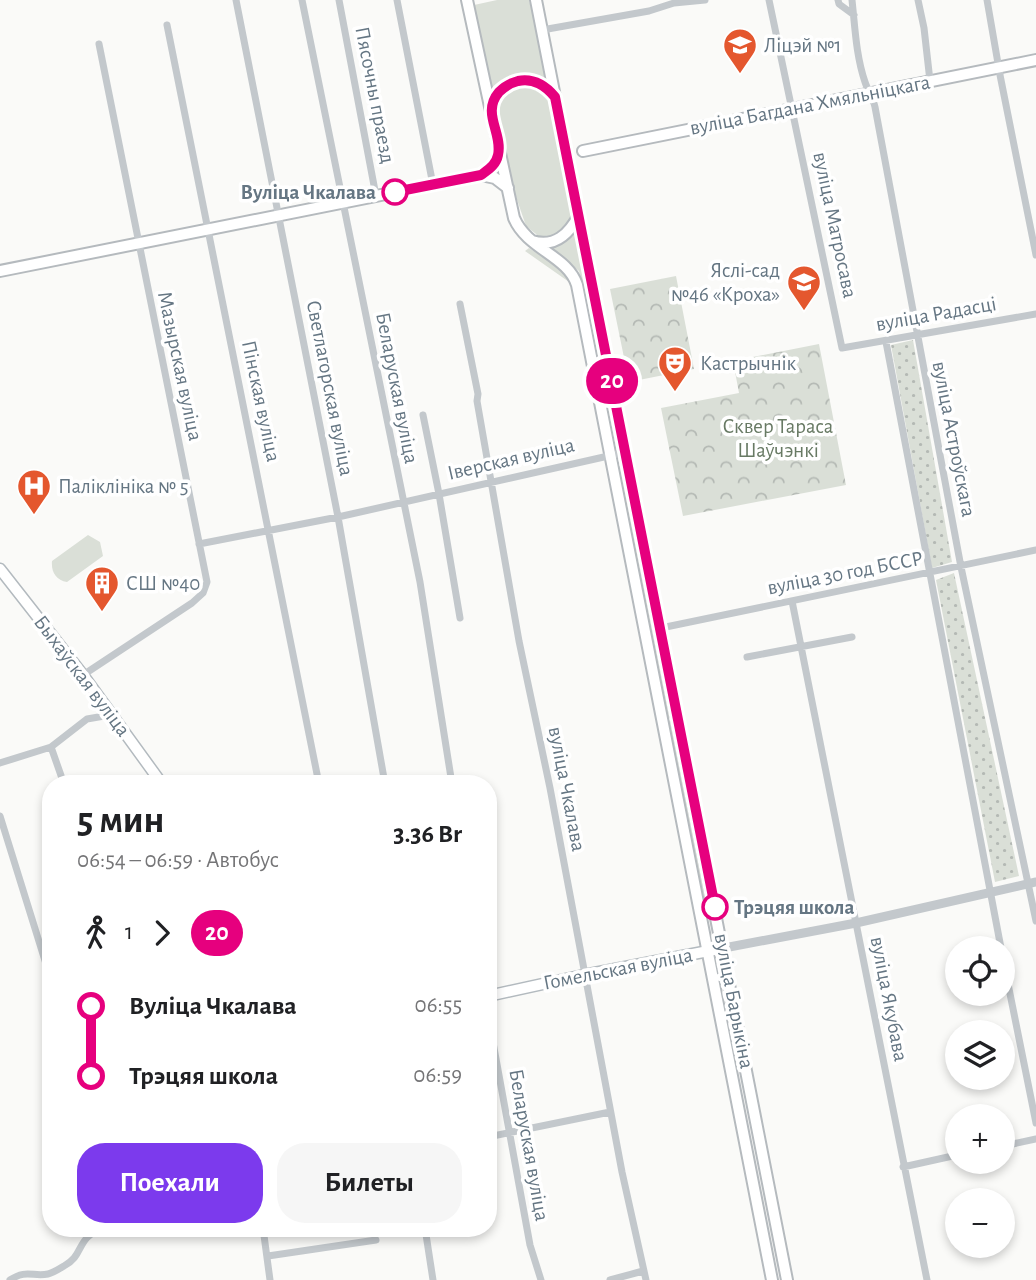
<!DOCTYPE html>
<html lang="ru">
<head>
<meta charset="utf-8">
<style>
  :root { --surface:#fff; --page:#f6f6f6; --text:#202124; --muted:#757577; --accent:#7c3aed }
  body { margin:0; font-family:"Alegreya Sans",sans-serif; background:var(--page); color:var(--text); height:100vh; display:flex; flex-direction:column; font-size:26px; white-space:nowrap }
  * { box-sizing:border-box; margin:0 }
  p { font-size:23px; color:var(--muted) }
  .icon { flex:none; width:38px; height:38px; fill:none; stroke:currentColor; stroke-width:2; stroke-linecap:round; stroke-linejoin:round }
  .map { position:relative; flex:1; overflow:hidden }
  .details { position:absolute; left:42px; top:775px; width:455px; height:462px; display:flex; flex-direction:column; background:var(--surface); border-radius:28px; box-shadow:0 4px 10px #0003 }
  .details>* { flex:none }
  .badge { padding:0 14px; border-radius:23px; font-size:24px; line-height:46px }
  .controls { position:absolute; left:945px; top:936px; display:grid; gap:14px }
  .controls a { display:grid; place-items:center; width:70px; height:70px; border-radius:50%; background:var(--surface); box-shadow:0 4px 10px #0003; font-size:35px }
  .map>.badge { position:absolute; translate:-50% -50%; box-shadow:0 0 0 4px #fff }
  .legs { display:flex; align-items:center; gap:10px; height:77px; padding:0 35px; font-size:23px }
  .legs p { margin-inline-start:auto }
  .head { display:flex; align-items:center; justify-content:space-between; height:119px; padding:0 35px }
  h1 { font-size:38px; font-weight:700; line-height:52px }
  .cta { display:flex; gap:14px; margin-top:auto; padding:14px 35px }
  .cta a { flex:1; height:80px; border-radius:28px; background:var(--accent); color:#fff; font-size:28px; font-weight:700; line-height:80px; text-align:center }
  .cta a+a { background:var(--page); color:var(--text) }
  ul { padding:0 35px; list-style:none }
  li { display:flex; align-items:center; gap:24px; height:70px; font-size:26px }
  li i { display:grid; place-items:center; width:10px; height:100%; margin:0 9px; background:currentColor }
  li i::after { content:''; width:18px; height:18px; margin:-9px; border:5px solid; border-radius:50%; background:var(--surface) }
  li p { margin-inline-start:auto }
  li:first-child i { background:linear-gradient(#0000 50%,currentColor 0) }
  li:last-child i { background:linear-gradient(currentColor 50%,#0000 0) }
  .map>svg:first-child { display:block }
  .grass { fill:#dadfd7 }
  .forest { fill:url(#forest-crowns) }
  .park { fill:url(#park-dots) }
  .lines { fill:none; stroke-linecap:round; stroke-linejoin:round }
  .secondary-casing { stroke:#b3babf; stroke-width:13 }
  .primary-casing { stroke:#b5babe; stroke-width:14 }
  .minor { stroke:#c3c8cc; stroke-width:7 }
  .tertiary { stroke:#c3c8cc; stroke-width:9 }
  .secondary { stroke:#fff; stroke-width:10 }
  .primary { stroke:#fff; stroke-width:10 }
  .line-1-casing { stroke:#fff; stroke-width:16 }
  .line-1 { stroke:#e6007e; stroke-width:10 }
  .stop-1-dot { fill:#fff; stroke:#e6007e; stroke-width:3.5 }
  .labels { text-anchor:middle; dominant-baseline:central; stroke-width:7; stroke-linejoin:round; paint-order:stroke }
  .poi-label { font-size:21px; fill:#657683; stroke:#fff; text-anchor:start }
  .street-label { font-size:21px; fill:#657683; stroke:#fff }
  .stop-label { font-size:21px; font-weight:bold; fill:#657683; stroke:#fff; text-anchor:end }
  .park-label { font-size:21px; fill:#687a64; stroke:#fff }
</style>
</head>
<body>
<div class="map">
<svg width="1036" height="1280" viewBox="0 0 1036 1280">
  <defs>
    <pattern id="forest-crowns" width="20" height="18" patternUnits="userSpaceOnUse" patternTransform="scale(1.75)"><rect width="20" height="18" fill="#dadfd7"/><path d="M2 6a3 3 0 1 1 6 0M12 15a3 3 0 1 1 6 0" fill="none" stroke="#b4b9b4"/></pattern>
    <pattern id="park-dots" width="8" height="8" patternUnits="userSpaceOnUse" patternTransform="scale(1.75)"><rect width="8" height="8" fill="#dadfd7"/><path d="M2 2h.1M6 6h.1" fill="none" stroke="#b4b9b4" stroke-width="1.8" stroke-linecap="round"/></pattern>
  </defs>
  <rect width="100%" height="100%" fill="#fafaf8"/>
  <!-- grass -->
  <path class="grass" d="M497 0H529L536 26 547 81C526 69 509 78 493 91L474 5Z
    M532 86C542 89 548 95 553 105L572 213C569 229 557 237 541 238L526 226 514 191 499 120 500 104 507 92 518 87Z
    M576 229 618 444 616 447 579 271 549 248 566 242Z
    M529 248 561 269 572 284 525 251Z
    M619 466H620L632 524 639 549 672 717 668 718Z
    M88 535 100 542 103 556 67 582C56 580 51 572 52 561Z
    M672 720 715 938 714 939 701 887 668 721Z"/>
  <!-- forest -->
  <path class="forest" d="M676 276 694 369 629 382 610 289Z
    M819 344 846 485 683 516 661 408 739 393 733 361Z"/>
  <!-- park -->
  <path class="park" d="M913 340 952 562 932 568 891 345Z
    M954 573 1019 876 995 882 936 580Z"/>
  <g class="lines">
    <!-- secondary casing -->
    <g class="secondary-casing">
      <path id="secondary" d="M0 569 83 675 162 784
        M488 996 584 975 724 948"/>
    </g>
    <!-- primary casing -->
    <g class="primary-casing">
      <path id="primary" d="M467 0 514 218C527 249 568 256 577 285L772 1280
        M536 0 787 1280
        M491 111C498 76 533 71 555 96
        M583 151 1036 60
        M532 241C555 248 569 234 579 215
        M0 271 481 175 495 178 508 188"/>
    </g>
    <!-- minor -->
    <path class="minor" d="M236 0 338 517 385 784
      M302 0 420 582 452 784
      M339 0 376 196
      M397 0 433 185
      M769 0 842 348 1036 314
      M838 0 839 4 854 15
      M852 0C855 27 856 56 865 82 868 91 873 98 875 107L961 567 1036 921
      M918 0 924 28 930 81
      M987 0 1000 75 1036 255
      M167 25 319 784
      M542 30 649 11 674 3 705 0
      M460 304 478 394 477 401 519 641 550 788 622 1172 646 1280
      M886 342 1001 948
      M423 415 439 494 460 618
      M199 544 338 517 626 452
      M792 601 927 1280
      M661 628 1036 550
      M747 657 852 637
      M83 675 192 603 203 593 207 582 99 44
      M51 747 64 784
      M0 763 51 747 87 719 110 715
      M299 784 318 780
      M0 816 51 980
      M1003 959 1036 1123
      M488 1015 530 1245 541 1280
      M488 1137 610 1112
      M1003 1146 1036 1139
      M903 1167 957 1155
      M263 1228 270 1280
      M425 1228 433 1280
      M268 1256 376 1240
      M10 1280C26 1269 33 1277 48 1274 53 1273 59 1269 64 1266 85 1255 75 1238 103 1228
      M610 1280 643 1271"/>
    <!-- tertiary -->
    <path class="tertiary" d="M724 948 856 923 1036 882"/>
    <!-- secondary -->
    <use href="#secondary" class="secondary"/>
    <!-- primary -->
    <use href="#primary" class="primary"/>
  </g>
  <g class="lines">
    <!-- line-1 casing -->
    <g class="line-1-casing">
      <path id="line-1" d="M395 192 481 175C489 169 496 165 498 155 503 133 481 113 499 92 504 87 510 83 518 81 534 78 545 85 555 97L715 907"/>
    </g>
    <!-- line-1 -->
    <use href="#line-1" class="line-1"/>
  </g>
  <!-- icons -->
  <defs>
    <g id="school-pin" transform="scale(1.75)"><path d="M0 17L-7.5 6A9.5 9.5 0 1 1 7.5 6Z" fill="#e4572e" stroke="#fff"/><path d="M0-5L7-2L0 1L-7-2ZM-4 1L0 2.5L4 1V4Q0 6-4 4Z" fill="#fff"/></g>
    <g id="theatre-pin" transform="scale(1.75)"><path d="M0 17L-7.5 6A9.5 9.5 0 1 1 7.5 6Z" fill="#e4572e" stroke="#fff"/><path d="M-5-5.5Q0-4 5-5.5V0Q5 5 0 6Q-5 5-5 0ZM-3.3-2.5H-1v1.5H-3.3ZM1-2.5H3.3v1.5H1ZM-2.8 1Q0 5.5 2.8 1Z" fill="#fff"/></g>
    <g id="hospital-pin" transform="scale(1.75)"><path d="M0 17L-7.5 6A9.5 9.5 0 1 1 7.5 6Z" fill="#e4572e" stroke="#fff"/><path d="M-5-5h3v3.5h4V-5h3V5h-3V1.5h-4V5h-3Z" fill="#fff"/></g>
    <g id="building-pin" transform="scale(1.75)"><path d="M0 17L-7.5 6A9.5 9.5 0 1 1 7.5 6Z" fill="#e4572e" stroke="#fff"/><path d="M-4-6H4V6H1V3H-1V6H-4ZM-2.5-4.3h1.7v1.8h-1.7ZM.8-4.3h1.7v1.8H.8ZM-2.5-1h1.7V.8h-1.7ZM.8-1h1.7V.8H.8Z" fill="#fff"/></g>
  </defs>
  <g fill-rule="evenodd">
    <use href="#school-pin" x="740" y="45"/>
    <use href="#school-pin" x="804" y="282"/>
    <use href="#theatre-pin" x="675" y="363"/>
    <use href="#hospital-pin" x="34" y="486"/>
    <use href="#building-pin" x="102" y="583"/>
  </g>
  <!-- markers -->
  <g class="stop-1-dot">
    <circle cx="395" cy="192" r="12"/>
    <circle cx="715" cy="907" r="12"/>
  </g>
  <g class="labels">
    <!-- poi labels -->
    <g class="poi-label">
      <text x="764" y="45">Ліцэй №1</text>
      <text x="780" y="270" text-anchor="end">Яслі-сад<tspan x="780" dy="24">№46 «Кроха»</tspan></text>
      <text x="700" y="363">Кастрычнік</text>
      <text x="58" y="486">Паліклініка № 5</text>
      <text x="126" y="583">СШ №40</text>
    </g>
    <!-- street labels -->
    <g class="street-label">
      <text transform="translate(375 95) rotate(79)">Пясочны праезд</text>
      <text transform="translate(810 105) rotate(-11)">вуліца Багдана Хмяльніцкага</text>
      <text transform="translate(835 225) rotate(78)">вуліца Матросава</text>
      <text transform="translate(936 314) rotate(-10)">вуліца Радасці</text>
      <text transform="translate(180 366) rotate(78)">Мазырская вуліца</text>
      <text transform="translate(330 388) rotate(79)">Светлагорская вуліца</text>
      <text transform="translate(397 388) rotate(79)">Беларуская вуліца</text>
      <text transform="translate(261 401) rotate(78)">Пінская вуліца</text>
      <text transform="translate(954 439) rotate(79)">вуліца Астроўскага</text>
      <text transform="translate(511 459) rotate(-13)">Іверская вуліца</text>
      <text transform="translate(845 573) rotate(-11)">вуліца 30 год БССР</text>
      <text transform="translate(82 676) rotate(53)">Быхаўская вуліца</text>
      <text transform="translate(567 789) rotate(79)">вуліца Чкалава</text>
      <text transform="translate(618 969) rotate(-11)">Гомельская вуліца</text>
      <text transform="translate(889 999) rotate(79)">вуліца Якубава</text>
      <text transform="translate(734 1001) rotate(79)">вуліца Барыкіна</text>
      <text transform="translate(529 1145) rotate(80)">Беларуская вуліца</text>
    </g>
    <!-- stop labels -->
    <g class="stop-label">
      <text x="376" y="192">Вуліца Чкалава</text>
      <text x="734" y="907" text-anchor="start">Трэцяя школа</text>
    </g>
    <!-- park labels -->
    <g class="park-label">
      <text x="778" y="426">Сквер Тараса<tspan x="778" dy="24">Шаўчэнкі</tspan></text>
    </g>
  </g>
</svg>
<div class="controls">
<a><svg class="icon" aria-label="locate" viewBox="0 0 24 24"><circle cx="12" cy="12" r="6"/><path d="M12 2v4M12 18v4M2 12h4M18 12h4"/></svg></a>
<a><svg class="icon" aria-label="layers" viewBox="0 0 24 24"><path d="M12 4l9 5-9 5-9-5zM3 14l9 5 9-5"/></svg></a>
<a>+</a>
<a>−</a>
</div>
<b class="badge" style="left:612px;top:381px;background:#e6007e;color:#fff">20</b>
<section class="details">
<div class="head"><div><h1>5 мин</h1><p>06:54 – 06:59 · Автобус</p></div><b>3.36 Br</b></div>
<div class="legs"><svg class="icon" aria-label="walk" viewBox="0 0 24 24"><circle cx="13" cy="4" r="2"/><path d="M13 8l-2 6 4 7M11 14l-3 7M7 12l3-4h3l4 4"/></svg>1<svg class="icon" aria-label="forward" viewBox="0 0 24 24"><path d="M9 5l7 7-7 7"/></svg><b class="badge" style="background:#e6007e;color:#fff">20</b></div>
<ul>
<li><i style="color:#e6007e"></i><b>Вуліца Чкалава</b><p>06:55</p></li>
<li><i style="color:#e6007e"></i><b>Трэцяя школа</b><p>06:59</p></li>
</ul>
<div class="cta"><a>Поехали</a><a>Билеты</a></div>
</section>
</div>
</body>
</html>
